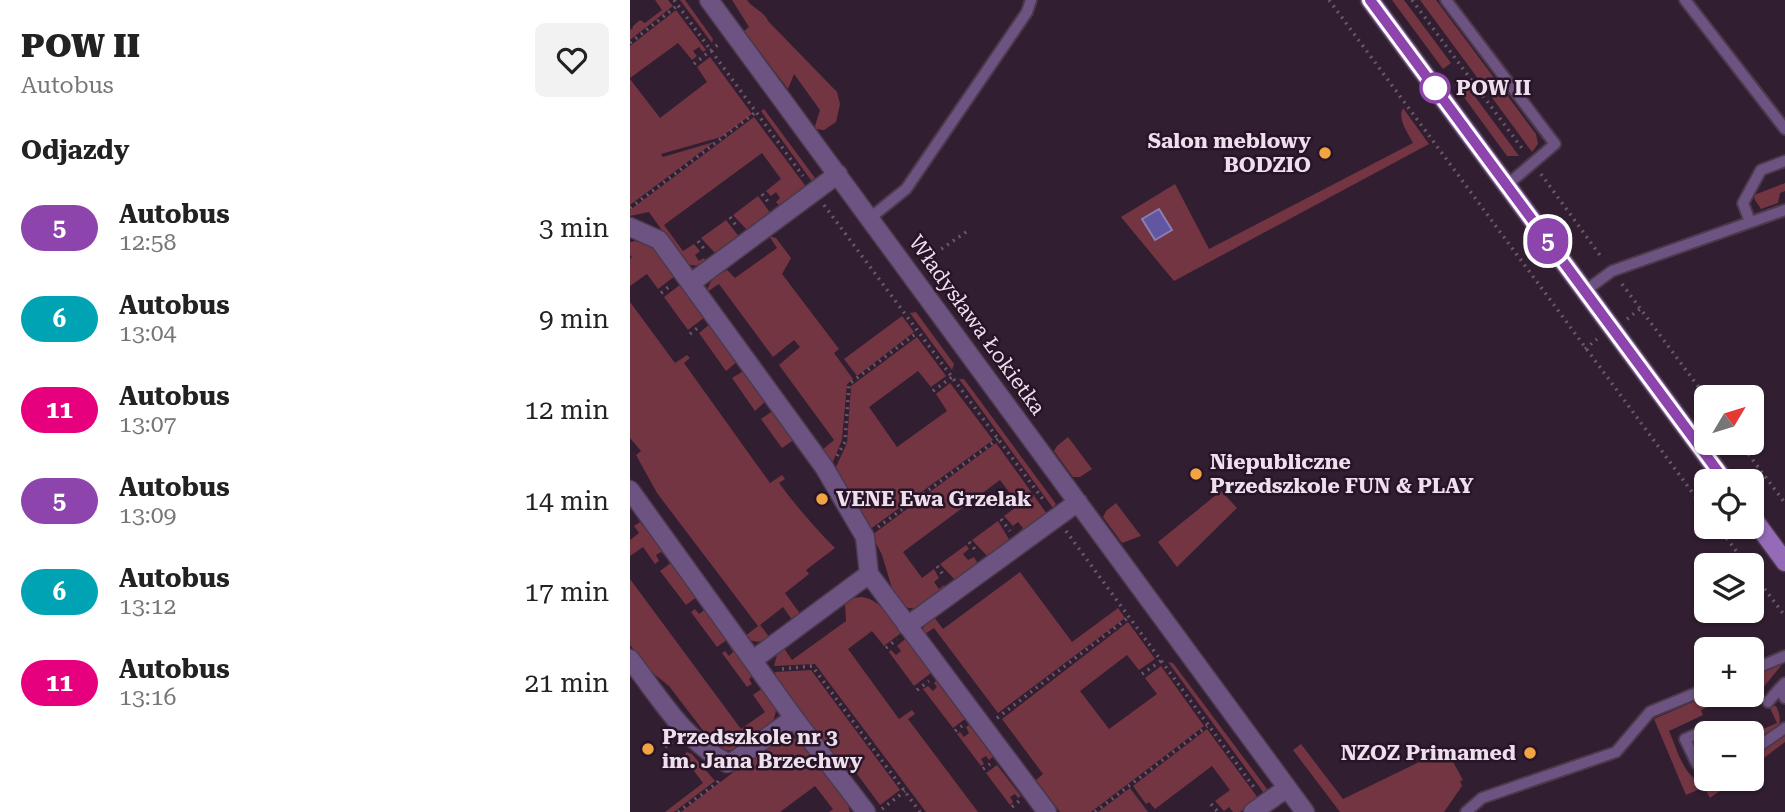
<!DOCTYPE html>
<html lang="pl">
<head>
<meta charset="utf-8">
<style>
  :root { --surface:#fff; --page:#f2f2f2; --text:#222; --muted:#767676 }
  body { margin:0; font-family:"Roboto Serif",serif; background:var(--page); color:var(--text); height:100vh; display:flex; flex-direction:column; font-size:26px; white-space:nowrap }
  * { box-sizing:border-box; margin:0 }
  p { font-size:23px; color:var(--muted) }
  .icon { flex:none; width:38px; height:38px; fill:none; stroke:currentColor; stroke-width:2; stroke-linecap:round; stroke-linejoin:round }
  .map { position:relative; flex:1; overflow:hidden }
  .panel { display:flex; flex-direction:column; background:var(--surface); width:630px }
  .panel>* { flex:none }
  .badge { padding:0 14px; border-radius:23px; font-size:24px; line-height:46px }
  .needle { width:46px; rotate:52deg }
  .fabs { position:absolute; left:1064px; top:385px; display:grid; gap:14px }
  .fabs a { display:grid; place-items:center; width:70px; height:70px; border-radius:10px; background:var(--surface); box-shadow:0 2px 5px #0004; font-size:35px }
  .map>.badge { position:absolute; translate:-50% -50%; box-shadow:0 0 0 4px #fff }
  h2 { padding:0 21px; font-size:26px; line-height:63px }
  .round { display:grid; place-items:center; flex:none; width:74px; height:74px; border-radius:10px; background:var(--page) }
  .head { display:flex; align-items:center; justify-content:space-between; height:119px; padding:0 21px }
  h1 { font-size:33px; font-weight:800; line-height:52px }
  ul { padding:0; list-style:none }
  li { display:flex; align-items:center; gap:21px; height:91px; padding:0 21px }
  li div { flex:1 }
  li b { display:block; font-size:26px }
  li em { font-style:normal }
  li .badge { min-width:77px; font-weight:700; text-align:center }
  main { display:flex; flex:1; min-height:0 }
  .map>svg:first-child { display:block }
  .green { fill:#733542 }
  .water { fill:#6156a0; stroke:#8b7fb7; stroke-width:2 }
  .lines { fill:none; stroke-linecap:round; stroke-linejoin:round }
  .lane-casing { stroke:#4c394b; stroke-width:14 }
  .street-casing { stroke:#4c394b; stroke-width:21 }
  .secondary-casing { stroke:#4c394b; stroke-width:21 }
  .path { stroke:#6a5869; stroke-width:3.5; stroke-dasharray:2 5; stroke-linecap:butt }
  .lane { stroke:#6d5382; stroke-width:10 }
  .street { stroke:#6d5382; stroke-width:18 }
  .secondary { stroke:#956bb7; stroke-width:18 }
  .line-casing { stroke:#fff; stroke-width:16 }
  .line { stroke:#8e44ad; stroke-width:10 }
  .stop-dot { fill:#fff; stroke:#8e44ad; stroke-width:3.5 }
  .poi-dot { fill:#f3a442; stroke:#281427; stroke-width:2.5 }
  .labels { text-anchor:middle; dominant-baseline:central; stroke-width:5; stroke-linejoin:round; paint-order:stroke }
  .stop-label { font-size:21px; font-weight:bold; fill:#eddfec; stroke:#281427; text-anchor:start }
  .poi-label { font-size:21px; font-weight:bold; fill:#eddfec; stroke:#281427; text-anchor:start }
  .street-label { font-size:21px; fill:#eddfec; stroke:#281427 }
</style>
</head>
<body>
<main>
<section class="panel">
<div class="head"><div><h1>POW II</h1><p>Autobus</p></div><a class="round"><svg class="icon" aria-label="heart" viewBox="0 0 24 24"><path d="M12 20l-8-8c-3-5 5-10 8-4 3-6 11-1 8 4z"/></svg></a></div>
<h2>Odjazdy</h2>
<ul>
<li><span class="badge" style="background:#8e44ad;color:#fff">5</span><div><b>Autobus</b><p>12:58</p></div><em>3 min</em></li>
<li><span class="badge" style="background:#00a3b4;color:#fff">6</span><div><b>Autobus</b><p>13:04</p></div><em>9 min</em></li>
<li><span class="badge" style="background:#e6007e;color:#fff">11</span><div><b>Autobus</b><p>13:07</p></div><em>12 min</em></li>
<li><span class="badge" style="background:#8e44ad;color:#fff">5</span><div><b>Autobus</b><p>13:09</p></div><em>14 min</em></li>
<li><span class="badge" style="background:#00a3b4;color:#fff">6</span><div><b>Autobus</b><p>13:12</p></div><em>17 min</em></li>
<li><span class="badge" style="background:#e6007e;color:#fff">11</span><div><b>Autobus</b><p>13:16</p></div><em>21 min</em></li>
</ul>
</section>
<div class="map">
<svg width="1155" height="812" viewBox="0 0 1155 812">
  <rect width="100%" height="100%" fill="#321e31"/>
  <!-- green -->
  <path class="green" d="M25 0H38L43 6 0 40V28L2 30 3 26 10 20 15 23 32 10Z
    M50 0H55L83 39 82 43Z
    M102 0H117C123 9 134 11 138 21L207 92 210 104 206 122 194 130 186 129 185 126 190 110 164 74 158 89 114 31 119 27Z
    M762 0H774L821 63 813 69Z
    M790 0H806L906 134 908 144 902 152Z
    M46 10 76 50 73 52 69 47 63 51 67 56 62 60 48 43 0 78V46Z
    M80 57 122 114 91 137 31 154 33 157 84 142 0 205V79L30 118 77 82 67 67Z
    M832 79 889 156H877L825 85Z
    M773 108 799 144 544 281 491 217 545 184 579 249 783 143C778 133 767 119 773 108Z
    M134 109 185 178 183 183 131 111Z
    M124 117 177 188 151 207 146 202 150 198 146 192 141 196 136 191 151 179 132 153 34 225 53 251 64 244 70 251 65 255 69 261 74 258 76 261C68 266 64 267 55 263L19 212 0 216V210Z
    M1155 183V191L1150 193 1148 203 1131 209 1125 200 1124 195Z
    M128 196 141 214 118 231 103 215Z
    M96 220 110 238 86 254 71 238Z
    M139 236 146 238 161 258 152 274 209 349 204 353 223 379 217 384 212 440 202 464 192 450 204 440 149 365 170 347 164 340 143 357 89 284 77 292C80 279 85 276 97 270L105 278 147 248Z
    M6 241 24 248 45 276 28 289 17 274 0 286V259L2 257 0 255V242Z
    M51 284 75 317 58 330 34 297Z
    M0 302 45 363 57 355 60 358 54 363 140 483 152 475 155 479 149 483C166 506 185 528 205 548L176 570 179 574 155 593 171 615 163 621 153 607 130 625 140 638C130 643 124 643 114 637L128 626 27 493 6 455 11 451 0 438Z
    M286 312 324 364 322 370 280 313Z
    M272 316 284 332 227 376 214 359Z
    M80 324 108 361 96 371 69 333Z
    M287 337 316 376 301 387 288 371 239 407 267 447 317 411 306 394 320 383 363 440 239 530 205 469 217 443 221 386Z
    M115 370 137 400 125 411 102 378Z
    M329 379H334L426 504 423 508Z
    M144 410 165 439 152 448 131 419Z
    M438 437 462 469 450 477H443L424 451 427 446Z
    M366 443 417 514 390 534 389 532 393 528 388 522 383 526 374 516 389 505 370 480 273 552 292 578 304 569 309 578 304 582 309 589 314 585 316 588 286 609 273 607 264 595 252 555 242 535Z
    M591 491 607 508 547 567 528 542Z
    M486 503 511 536 492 543 473 517 476 511Z
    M368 521 380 541 358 557 342 540Z
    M10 522 36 556H35L31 552 26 555 29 561 25 564 13 547 0 556V540L9 533 4 526Z
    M336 545 339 549 333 554 338 560 344 557 348 564 326 581 310 564Z
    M42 562 67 597 56 605 30 571Z
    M390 572 442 642 488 608 495 618 368 713 304 628 292 636C291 627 297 623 304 617L313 629Z
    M0 579 111 729 135 712 123 695 133 688 147 706C145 713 145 722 139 727 136 731 130 735 125 738 112 748 101 756 85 746L39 686 19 670 0 645Z
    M233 597C252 601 260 618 271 633L254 646 242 631 218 649 269 719 282 710 285 714 278 719 348 812H296L185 664 144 666 148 651 153 647 162 660 216 621 215 604 223 598Z
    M72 604 98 639 87 647 61 612 65 609 69 614 74 610 71 605Z
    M498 622 525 659 509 670 497 655 450 691 479 729 527 694 515 678 531 666 574 726 461 812H430L406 780 413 774 372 719Z
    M275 639 301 673 284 686 259 652 261 650 266 655 271 651 267 646Z
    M102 645 127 681 123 676 119 679 122 684 117 687 92 653 95 651 99 656 103 652 100 647Z
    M538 662 543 663 637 789 634 793Z
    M1154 662 1132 689 1129 684 1122 687V676Z
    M181 670 270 790 250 805 227 774 201 756 147 681 145 672Z
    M306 681 335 719 323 728 293 689 298 686 303 691 307 687 304 683Z
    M1079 695H1105L1071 710 1073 715 1039 731C1047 748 1055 784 1078 783 1088 783 1094 779 1106 779L1080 798 1074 787 1056 795 1024 719Z
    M1139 706H1146C1149 712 1151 718 1149 725L1122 744V734L1147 723Z
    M339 725 363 757 359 760 356 756 351 759 354 764 351 766 327 734 330 732 334 737 339 733 336 727Z
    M577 729 628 798 610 812H603L599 807 594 811 585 801 600 790 582 766 525 809 519 802 516 804 503 786Z
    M1155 735V742L1122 767V760Z
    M156 736 171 740 218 805 220 812H199L203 809 185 786 150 812H51L147 739Z
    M671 744 713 799 816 749 833 780 830 781 832 786 814 812H710L663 750Z
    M57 752 62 754 85 781 44 812H35L73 783 53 756Z
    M367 765 391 796 388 798 385 794 380 797 383 802 380 805 356 773Z
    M500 788 518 812H468Z"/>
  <!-- water -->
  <path class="water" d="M529 209 542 230 525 240 512 219Z"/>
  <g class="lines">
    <!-- lane casing -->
    <g class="lane-casing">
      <path id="lane" d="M816 0 925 144 877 185
        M1055 0 1155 129
        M240 218 276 189 397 12 401 0
        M1120 222 1113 203 1131 170 1155 161
        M955 291 982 271 1155 210
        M1122 670 1155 656
        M1155 683 1149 689 1155 698
        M1138 702 1149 689
        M1122 751 1155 728
        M1076 772 1067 764 1055 739 1079 729
        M836 812 852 798 986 752 1020 712 1076 689"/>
    </g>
    <!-- street casing -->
    <g class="street-casing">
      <path id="street" d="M79 0 675 812
        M0 227 29 240 194 467 235 537 239 574 417 812
        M61 283 208 174
        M0 490 164 718 236 812
        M277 626 448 502
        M0 659C29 697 54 740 97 763L104 761 164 718
        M123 660 239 574
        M623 812 657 788"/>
    </g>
    <!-- secondary casing -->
    <g class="secondary-casing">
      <path id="secondary" d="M740 0 1095 481
        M1122 517 1155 562"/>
    </g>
    <!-- path -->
    <path class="path" d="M44 0 173 176
      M699 0 1076 511
      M782 0 894 151
      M0 43 48 5
      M64 64 90 43
      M911 174 972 258
      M132 194 139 203
      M194 205 415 502
      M0 208 126 112
      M100 217 107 227
      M68 241 75 250
      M293 259 304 254 339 230
      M992 284 1076 397
      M31 293 40 286
      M997 319 1010 309
      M60 334 70 326
      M955 349 967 339
      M303 391 322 377
      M1110 443 1155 503
      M207 456 215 442 219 384 288 332
      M371 519 380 531
      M248 527 368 439
      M1088 527 1117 565
      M436 531 626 790
      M339 542 347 552
      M307 566 314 576
      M1122 572 1155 616
      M256 648 267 639
      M152 669 182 666 290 812
      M512 674 531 661
      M287 690 299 681
      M367 718 499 617
      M325 731 332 726
      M35 747 42 742
      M353 769 360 764
      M581 804 588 812
      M382 807 389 801
      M252 809 275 791
      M48 812 87 783 90 779
      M465 812 577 726"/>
    <!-- lane -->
    <use href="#lane" class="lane"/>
    <!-- street -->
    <use href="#street" class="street"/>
    <!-- secondary -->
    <use href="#secondary" class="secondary"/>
  </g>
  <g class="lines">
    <!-- line casing -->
    <g class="line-casing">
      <path id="line" d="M740 0 1095 481"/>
    </g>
    <!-- line -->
    <use href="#line" class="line"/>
  </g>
  <!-- markers -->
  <circle class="stop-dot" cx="805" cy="88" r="14"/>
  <g class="poi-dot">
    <circle cx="695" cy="153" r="7"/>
    <circle cx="566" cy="474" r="7"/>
    <circle cx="192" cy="499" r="7"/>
    <circle cx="18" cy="749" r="7"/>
    <circle cx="900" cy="753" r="7"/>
  </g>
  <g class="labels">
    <!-- stop labels -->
    <g class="stop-label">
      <text x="826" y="88">POW II</text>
    </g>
    <!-- poi labels -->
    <g class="poi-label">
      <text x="681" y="141" text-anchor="end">Salon meblowy<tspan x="681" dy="24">BODZIO</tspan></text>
      <text x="580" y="462">Niepubliczne<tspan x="580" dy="24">Przedszkole FUN &amp; PLAY</tspan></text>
      <text x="206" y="499">VENE Ewa Grzelak</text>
      <text x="32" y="737">Przedszkole nr 3<tspan x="32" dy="24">im. Jana Brzechwy</tspan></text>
      <text x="886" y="753" text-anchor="end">NZOZ Primamed</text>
    </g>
    <!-- street labels -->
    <g class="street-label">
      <text transform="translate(347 325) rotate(54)">Władysława Łokietka</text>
    </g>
  </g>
</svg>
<div class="fabs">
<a><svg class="needle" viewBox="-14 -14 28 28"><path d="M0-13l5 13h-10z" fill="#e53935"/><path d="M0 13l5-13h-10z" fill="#767676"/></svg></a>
<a><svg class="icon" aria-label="locate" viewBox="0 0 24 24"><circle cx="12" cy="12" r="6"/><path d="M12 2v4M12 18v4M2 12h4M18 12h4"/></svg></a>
<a><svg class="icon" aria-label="layers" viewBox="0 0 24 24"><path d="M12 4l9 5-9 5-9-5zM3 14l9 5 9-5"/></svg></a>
<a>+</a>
<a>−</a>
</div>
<b class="badge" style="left:918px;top:241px;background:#8e44ad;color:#fff">5</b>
</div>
</main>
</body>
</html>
